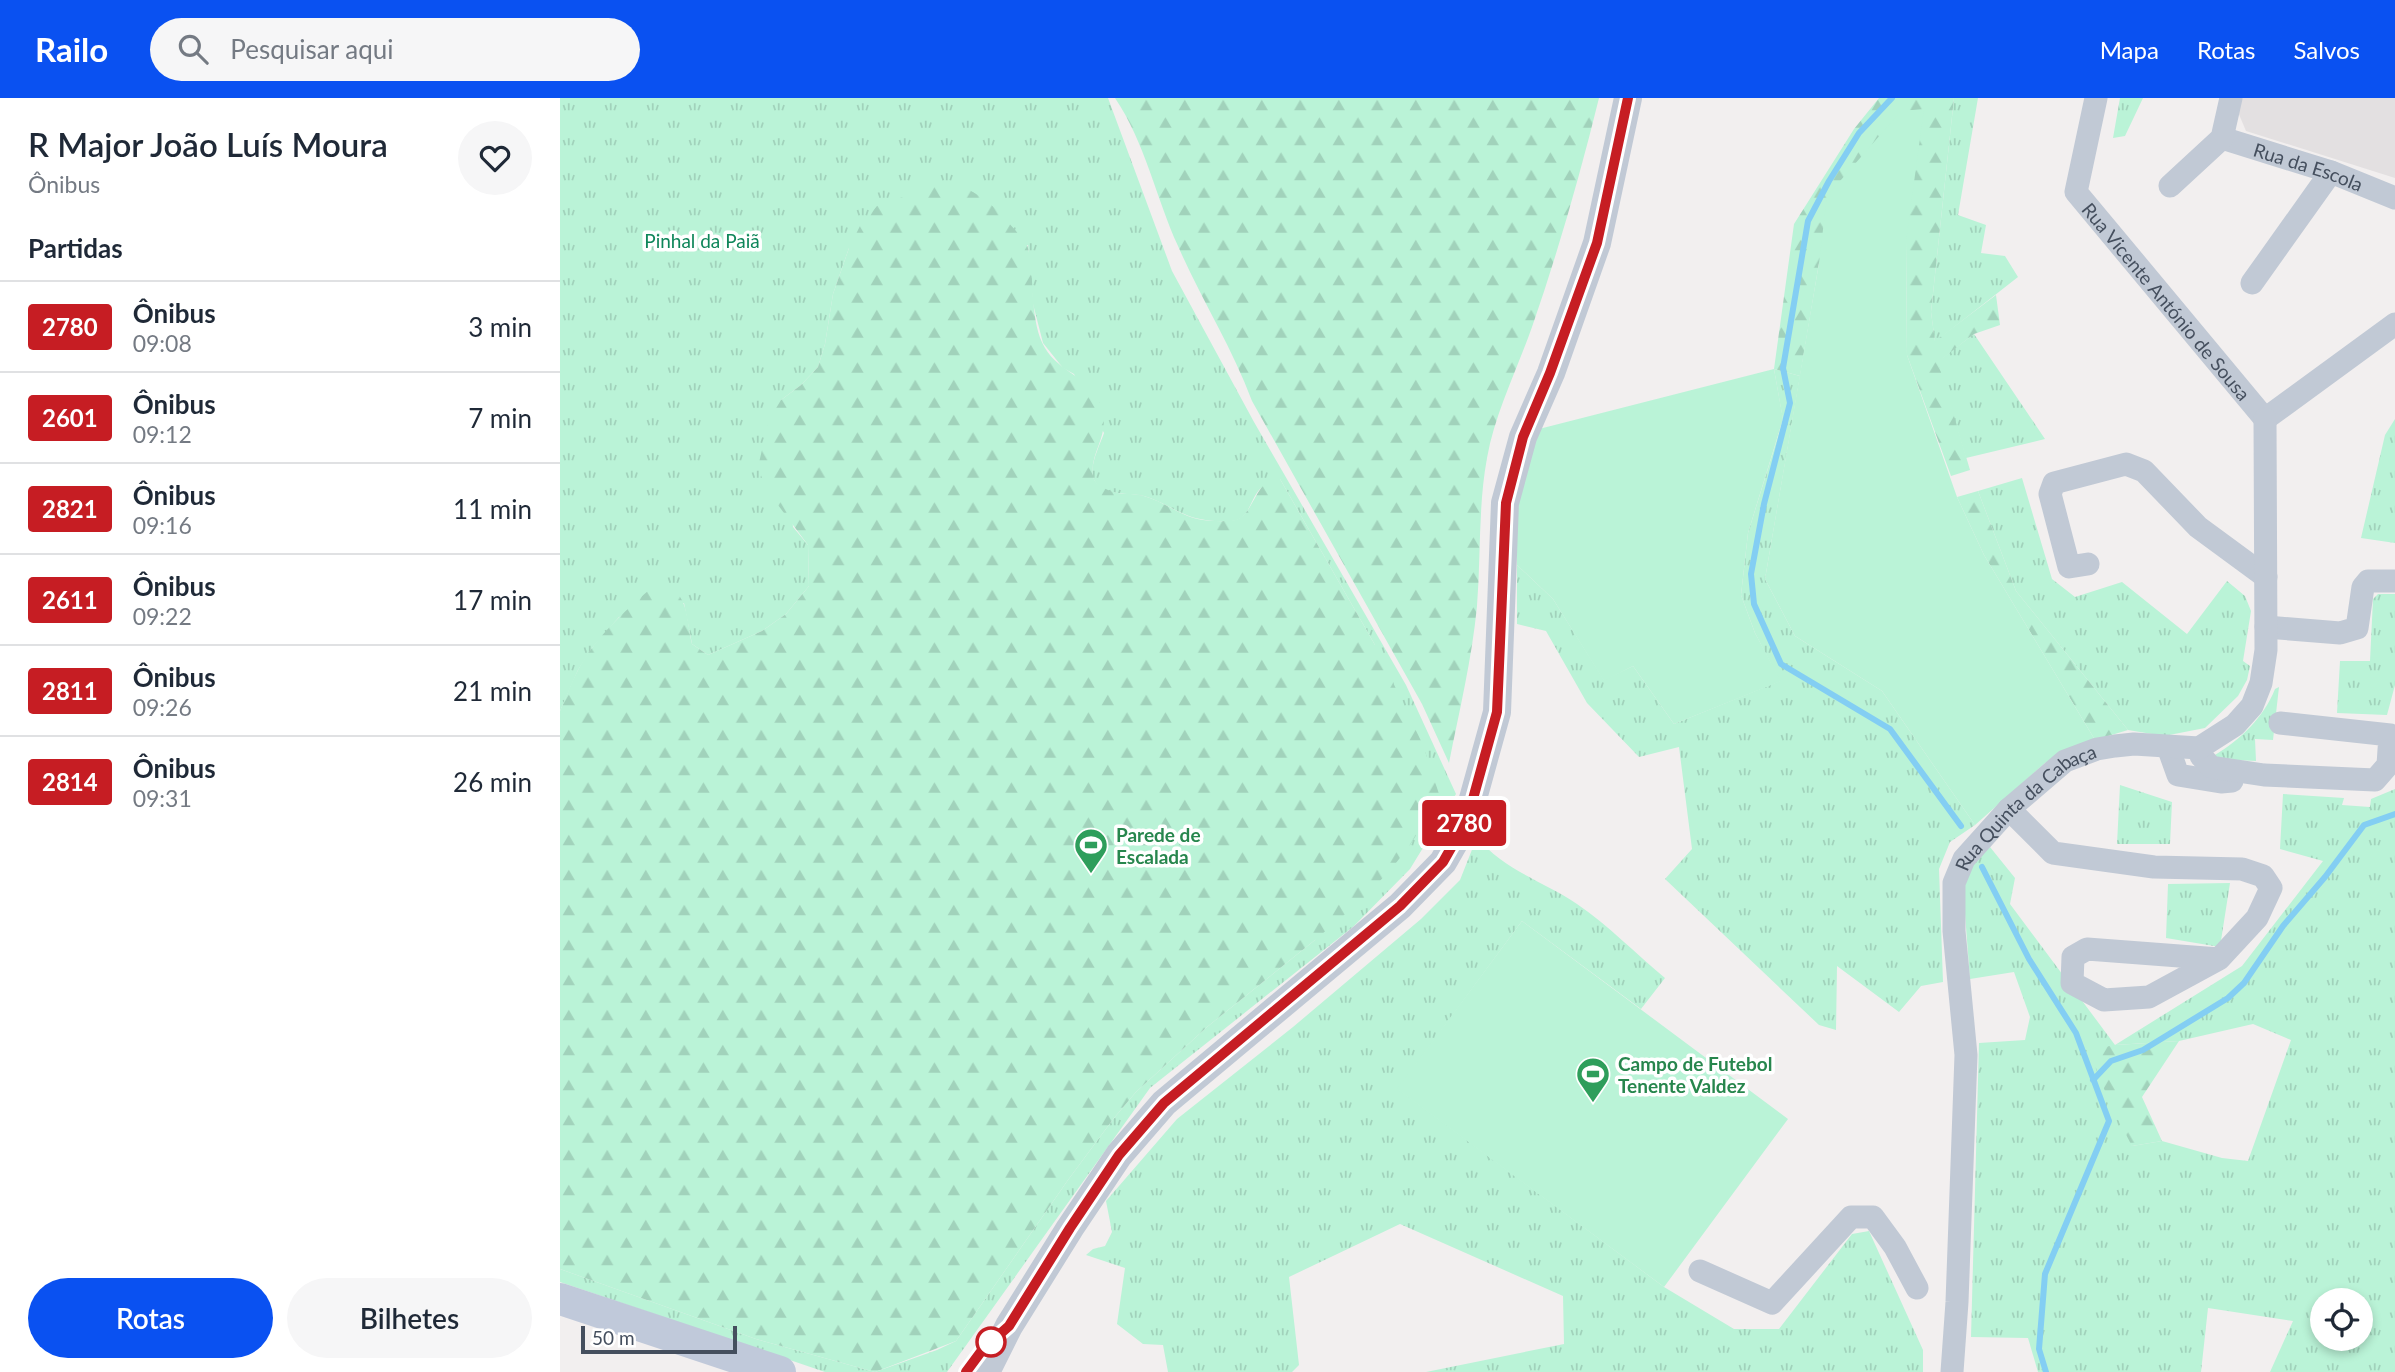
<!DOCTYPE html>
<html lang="pt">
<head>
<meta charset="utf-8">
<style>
  :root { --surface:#fff; --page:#f6f6f7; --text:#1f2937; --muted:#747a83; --line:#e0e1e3; --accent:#0a51f1 }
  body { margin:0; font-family:Lato,sans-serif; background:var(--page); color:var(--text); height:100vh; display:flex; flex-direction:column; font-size:26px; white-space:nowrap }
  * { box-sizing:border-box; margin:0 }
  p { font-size:23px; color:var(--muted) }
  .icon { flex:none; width:38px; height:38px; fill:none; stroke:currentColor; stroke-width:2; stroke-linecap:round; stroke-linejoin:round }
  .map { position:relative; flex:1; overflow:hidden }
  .drawer { display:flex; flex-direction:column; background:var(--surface); width:560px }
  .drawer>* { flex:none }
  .badge { padding:0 14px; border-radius:5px; font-size:24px; line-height:46px }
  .controls { position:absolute; left:1750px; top:1190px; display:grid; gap:14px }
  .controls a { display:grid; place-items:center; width:63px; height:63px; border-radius:50%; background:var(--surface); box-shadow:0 4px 10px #0003; font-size:35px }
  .scale { position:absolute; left:21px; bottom:18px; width:156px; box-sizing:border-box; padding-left:7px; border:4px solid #454f5e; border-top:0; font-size:19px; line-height:24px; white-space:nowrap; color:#454f5e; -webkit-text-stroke:5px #fff; paint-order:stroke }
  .map>.badge { position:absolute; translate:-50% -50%; box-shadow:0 0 0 4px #fff }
  h2 { padding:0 28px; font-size:26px; line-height:63px }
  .round { display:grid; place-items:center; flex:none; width:74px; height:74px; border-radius:37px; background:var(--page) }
  .headline { display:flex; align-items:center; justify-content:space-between; height:119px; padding:0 28px }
  h1 { font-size:33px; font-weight:600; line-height:52px }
  .action { display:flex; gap:14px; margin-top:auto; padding:14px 28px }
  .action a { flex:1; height:80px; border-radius:42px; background:var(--accent); color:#fff; font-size:28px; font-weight:600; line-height:80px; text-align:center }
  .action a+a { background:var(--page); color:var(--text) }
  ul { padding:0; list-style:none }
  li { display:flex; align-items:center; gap:21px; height:91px; padding:0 28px; border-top:2px solid var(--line) }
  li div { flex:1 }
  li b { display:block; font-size:26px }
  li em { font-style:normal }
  li .badge { min-width:77px; font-weight:700; text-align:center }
  header { display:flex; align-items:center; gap:42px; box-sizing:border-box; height:98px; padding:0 35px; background:var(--accent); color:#fff }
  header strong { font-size:33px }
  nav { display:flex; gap:38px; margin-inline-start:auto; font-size:24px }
  .search { width:490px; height:63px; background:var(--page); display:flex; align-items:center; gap:18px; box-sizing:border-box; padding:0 24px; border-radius:38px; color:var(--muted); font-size:26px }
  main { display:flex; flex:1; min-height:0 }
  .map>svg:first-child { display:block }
  .education { fill:#e3e0e1 }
  .grass { fill:url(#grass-tufts); fill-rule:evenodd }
  .forest { fill:url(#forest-firs) }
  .garden { fill:#baf3d7 }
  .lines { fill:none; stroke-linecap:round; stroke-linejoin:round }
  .stream { stroke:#83cef3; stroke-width:6 }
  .minor { stroke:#c1c9d5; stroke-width:23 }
  .tertiary { stroke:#c1c9d5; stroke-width:28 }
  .secondary { stroke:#c0c9da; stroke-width:32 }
  .line-casing { stroke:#fff; stroke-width:16 }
  .line { stroke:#c61d23; stroke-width:10 }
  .stop-dot { fill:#fff; stroke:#c61d23; stroke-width:3.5 }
  .labels { text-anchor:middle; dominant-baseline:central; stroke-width:7; stroke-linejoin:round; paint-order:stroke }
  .street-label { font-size:19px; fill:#454f5e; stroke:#fff }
  .park-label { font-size:19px; fill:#0f865a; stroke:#fff }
  .leisure-label { font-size:19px; font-weight:bold; fill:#27864d; stroke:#fff; text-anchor:start }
</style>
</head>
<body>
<header>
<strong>Railo</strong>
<div class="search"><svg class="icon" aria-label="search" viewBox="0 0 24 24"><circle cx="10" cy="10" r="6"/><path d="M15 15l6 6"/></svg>Pesquisar aqui</div>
<nav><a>Mapa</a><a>Rotas</a><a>Salvos</a></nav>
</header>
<main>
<section class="drawer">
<div class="headline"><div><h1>R Major João Luís Moura</h1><p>Ônibus</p></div><a class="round"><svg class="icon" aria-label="heart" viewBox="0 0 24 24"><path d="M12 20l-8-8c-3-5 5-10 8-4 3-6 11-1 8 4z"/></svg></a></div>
<h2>Partidas</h2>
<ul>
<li><span class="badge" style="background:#c61d23;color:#fff">2780</span><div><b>Ônibus</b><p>09:08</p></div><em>3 min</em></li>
<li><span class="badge" style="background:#c61d23;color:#fff">2601</span><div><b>Ônibus</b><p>09:12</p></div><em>7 min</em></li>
<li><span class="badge" style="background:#c61d23;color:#fff">2821</span><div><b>Ônibus</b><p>09:16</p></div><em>11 min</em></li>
<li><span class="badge" style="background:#c61d23;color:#fff">2611</span><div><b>Ônibus</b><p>09:22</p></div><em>17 min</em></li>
<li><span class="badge" style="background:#c61d23;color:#fff">2811</span><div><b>Ônibus</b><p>09:26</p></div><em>21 min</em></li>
<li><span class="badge" style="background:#c61d23;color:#fff">2814</span><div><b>Ônibus</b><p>09:31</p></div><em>26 min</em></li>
</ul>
<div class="action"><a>Rotas</a><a>Bilhetes</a></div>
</section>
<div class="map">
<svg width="1835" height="1274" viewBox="0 0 1835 1274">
  <defs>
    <pattern id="grass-tufts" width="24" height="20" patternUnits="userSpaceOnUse" patternTransform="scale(1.75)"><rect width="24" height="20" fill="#baf3d7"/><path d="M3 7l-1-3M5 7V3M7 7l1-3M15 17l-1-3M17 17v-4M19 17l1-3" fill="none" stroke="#a1d2bb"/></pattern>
    <pattern id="forest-firs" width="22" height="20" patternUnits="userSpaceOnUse" patternTransform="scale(1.75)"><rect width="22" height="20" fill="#baf3d7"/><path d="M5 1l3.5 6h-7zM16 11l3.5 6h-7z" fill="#a1d2bb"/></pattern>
  </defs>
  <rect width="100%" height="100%" fill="#f2efef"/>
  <!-- education -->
  <path class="education" d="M1682 0H1835V80L1686 33 1678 14Z"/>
  <!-- grass -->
  <path class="grass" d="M0 0H548L612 173 694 324 846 587 896 696 850 771 794 828 590 990 387 1274H265L0 1184V1171L196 1241 315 1274 377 1252 396 1243 508 1082 554 1020 576 994 647 929 755 842 815 547 720 381C714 384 705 387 700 391 690 401 690 421 672 423 663 424 649 423 640 421 618 417 601 401 579 397 565 395 542 397 534 382 528 369 540 347 544 335L514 276 503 270 483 245 473 206 468 147 289 150 273 196 265 246 258 269 241 287 221 302 233 429 248 447 249 488 226 516 202 533 148 557 132 546 124 505 59 519 32 550 18 572 0 613Z
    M1394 0H1418L1398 117 1426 127 1421 155 1445 158 1458 179 1375 244 1371 214Z
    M1560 0H1583L1565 38 1553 40Z
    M1414 236 1485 341 1406 360 1377 264Z
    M1214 271 1240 278 1205 481 1235 538 1322 593 1415 727 1390 744 1379 771 1383 884 1361 888 1339 914 1277 868 1276 932 1259 927 1105 781 1132 751 1119 649 1079 659 1027 605 986 533 957 526V467L993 501 1044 582 1073 568 1114 626 1220 583 1195 535 1181 497 1188 435 1223 322Z
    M1835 321V445L1801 440 1825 337Z
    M1462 380 1492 481 1515 499 1562 484 1627 536 1667 483 1685 498 1691 513 1683 563 1690 568 1687 582 1678 598 1645 630 1604 638 1568 632 1456 493 1418 393Z
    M1818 496H1835V587L1827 617 1777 615 1780 563H1810L1813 501Z
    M1719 589 1713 642 1695 641 1696 663 1657 661 1655 657C1680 642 1704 619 1715 591Z
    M1560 687 1612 704 1610 746H1557Z
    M1835 691V1274H1710L1733 1223 1648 1210 1641 1274H1478L1468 1240 1411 1239 1419 945 1465 942 1470 919 1454 874 1410 881 1403 790 1411 768 1430 749 1455 780 1450 806 1555 947 1682 868 1763 763 1720 751 1723 696 1784 700 1782 707 1810 709 1811 701ZM1693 926 1731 942 1688 1063 1662 1060 1602 1043 1572 1048 1555 947 1619 943ZM1762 1202H1801V1241H1762Z
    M917 739C943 772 983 783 1017 806 1048 827 1076 856 1105 880L1081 911 962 823 838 991 1104 1189 1174 1231H1219L1292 1136 1309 1133 1363 1252V1274H866L1004 1246 1003 1198 840 1126 729 1179 739 1267 732 1274H608L603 1247 583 1246 557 1226 565 1170 526 1157 533 1151 545 1148 552 1134 546 1103 617 1021 733 929 861 821 900 782Z
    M1670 785 1660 849 1606 840 1608 786Z"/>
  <!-- forest -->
  <path class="forest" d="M555 0H1039C1020 77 998 154 972 229 957 272 935 315 927 360 918 409 921 459 917 508 912 561 899 614 889 665L862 606 692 303C672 249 641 201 618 148 596 100 585 44 555 0Z
    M1319 0H1394L1371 214 1375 243 1436 197 1440 227 1414 236 1378 264 1410 372 1391 378 1347 257 1346 143 1259 165 1240 278 1214 271 1234 126 1294 31Z
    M389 83C422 96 433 106 456 133 460 138 467 144 468 150 475 179 469 223 485 250 499 274 529 279 540 305 553 336 529 353 533 378 534 385 541 389 548 392 558 397 568 395 579 397 602 401 620 419 643 422 652 423 666 424 675 422 696 416 694 380 720 381L815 547 863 647 880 699 850 747 832 770 803 801 755 842 647 929 576 994 554 1020 508 1082 396 1243 315 1274 196 1241 0 1171V613C6 599 11 585 18 572 36 538 67 511 96 486 129 489 126 519 132 546L148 557 202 533 226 516 249 488 248 447 206 391 198 369 209 322 221 302 241 287 258 269 265 246 273 196 289 150 300 128 317 108Z
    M1418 393 1456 493 1568 632 1535 642 1424 457 1397 399Z
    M1619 943 1582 999 1602 1043 1572 1048 1550 1006 1529 952 1555 947Z"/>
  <!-- garden -->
  <path class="garden" d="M1364 11 1346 143 1347 257 1397 399 1424 457 1535 642 1485 665 1415 727 1322 593 1235 538 1205 481 1259 165 1267 98 1341 13Z
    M1214 271 1223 321 1188 435 1181 497 1195 535 1221 583 1114 626 1073 568 1044 583 993 501 957 467 956 429 961 385 979 331Z
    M962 823 1228 1021 1104 1189 837 991Z"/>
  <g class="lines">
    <!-- stream -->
    <path class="stream" d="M1332 0 1299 35 1269 83 1248 123 1223 270 1230 305 1204 406 1191 476 1194 506 1221 566 1330 631 1401 728
      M1422 769 1469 861 1516 935 1549 1023 1485 1176 1479 1251 1486 1274
      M1533 982 1551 963 1583 952 1668 900 1684 885 1723 828 1765 779 1804 727 1835 716"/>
    <!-- minor -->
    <g class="minor">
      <path id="s1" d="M1536 0 1516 94 1705 321"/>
      <path id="s2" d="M1662 40 1771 74 1835 100"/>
      <path d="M1610 88 1662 40 1671 0"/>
      <path d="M1692 185 1771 74"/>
      <path d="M1705 321 1835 226"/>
      <path d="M1528 466 1509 469 1490 396 1494 385 1566 366 1584 373 1638 429 1706 479"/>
      <path d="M1706 529 1780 535 1797 530 1803 489 1808 483H1835"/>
      <path d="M1608 649 1618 677 1661 684 1672 683"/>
      <path d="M1639 650 1641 658 1651 669 1704 677 1815 682 1828 667 1830 637 1720 625"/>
      <path d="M1449 711 1493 755 1594 769 1682 771 1703 778 1711 790 1697 820 1659 861 1527 851 1513 859 1512 885 1544 902 1589 899 1659 861"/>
      <path d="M1140 1173 1212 1205 1291 1119H1313L1335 1149 1357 1190"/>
      <path id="s3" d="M1392 1274 1397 1204 1406 957 1394 833V785L1404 761 1449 711 1505 663 1537 651 1555 648 1574 646 1639 650 1675 627 1692 608 1701 585 1706 552 1705 321"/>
    </g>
    <!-- tertiary -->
    <path class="tertiary" d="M426 1274 449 1228 510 1130 559 1057 604 1005 840 808 883 764 899 736 911 708 937 614 945 405 963 339 991 275 1037 145 1068 0"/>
    <!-- secondary -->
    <path class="secondary" d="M0 1201 220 1274"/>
  </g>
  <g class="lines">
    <!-- line casing -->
    <g class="line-casing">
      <path id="line" d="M406 1274 423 1251 449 1228 510 1130 559 1057 604 1005 840 808 883 764 899 736 911 708 937 614 946 405 963 339 990 275 1037 145 1068 0"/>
    </g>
    <!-- line -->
    <use href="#line" class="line"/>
  </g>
  <!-- icons -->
  <defs>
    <g id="stadium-pin" transform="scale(1.75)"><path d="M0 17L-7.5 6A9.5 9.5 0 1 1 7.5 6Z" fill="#2e9e5b" stroke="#fff"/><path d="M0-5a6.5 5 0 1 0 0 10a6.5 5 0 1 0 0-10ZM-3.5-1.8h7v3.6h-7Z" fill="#fff"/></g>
  </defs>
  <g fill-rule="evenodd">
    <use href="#stadium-pin" x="531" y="747"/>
    <use href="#stadium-pin" x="1033" y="976"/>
  </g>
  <!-- markers -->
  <circle class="stop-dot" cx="431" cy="1244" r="14"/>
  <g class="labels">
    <!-- street labels -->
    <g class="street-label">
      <text stroke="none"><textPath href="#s2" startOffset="91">Rua da Escola</textPath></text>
      <text stroke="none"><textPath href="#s1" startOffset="238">Rua Vicente António de Sousa</textPath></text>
      <text stroke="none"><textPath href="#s3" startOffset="597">Rua Quinta da Cabaça</textPath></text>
    </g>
    <!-- park labels -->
    <g class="park-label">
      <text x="142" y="142">Pinhal da Paiã</text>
    </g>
    <!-- leisure labels -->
    <g class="leisure-label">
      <text x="556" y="736">Parede de<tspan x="556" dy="22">Escalada</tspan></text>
      <text x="1058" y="965">Campo de Futebol<tspan x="1058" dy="22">Tenente Valdez</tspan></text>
    </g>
  </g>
</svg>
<div class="controls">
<a><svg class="icon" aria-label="locate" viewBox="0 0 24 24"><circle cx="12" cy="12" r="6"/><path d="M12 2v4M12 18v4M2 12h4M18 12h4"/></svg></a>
</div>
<div class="scale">50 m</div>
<b class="badge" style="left:904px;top:725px;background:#c61d23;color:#fff">2780</b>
</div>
</main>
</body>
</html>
